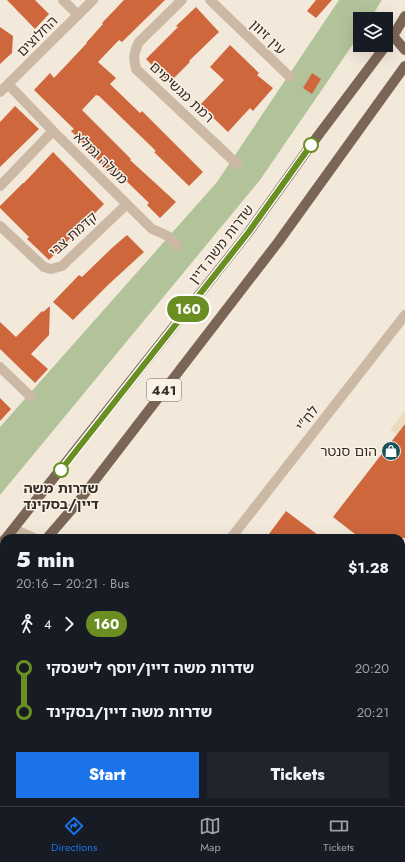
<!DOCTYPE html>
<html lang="en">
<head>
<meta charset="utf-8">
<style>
  :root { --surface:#171b24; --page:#20242c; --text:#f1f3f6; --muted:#9ea1a6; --line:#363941; --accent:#1a73e8 }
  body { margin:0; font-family:Jost,"Noto Sans Hebrew",sans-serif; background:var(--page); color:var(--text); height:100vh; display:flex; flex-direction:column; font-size:15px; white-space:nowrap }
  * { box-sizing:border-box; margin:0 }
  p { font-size:13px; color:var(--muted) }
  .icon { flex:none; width:22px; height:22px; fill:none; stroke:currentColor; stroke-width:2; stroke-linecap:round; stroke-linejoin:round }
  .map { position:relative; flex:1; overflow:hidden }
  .panel { position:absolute; left:0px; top:534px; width:405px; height:272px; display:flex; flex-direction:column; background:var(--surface); border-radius:12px 12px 0 0; box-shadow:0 4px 16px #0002 }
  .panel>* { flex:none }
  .badge { padding:0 8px; border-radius:13px; font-size:14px; line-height:26px }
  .fabs { position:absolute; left:353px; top:12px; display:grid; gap:8px }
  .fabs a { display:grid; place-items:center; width:40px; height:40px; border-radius:0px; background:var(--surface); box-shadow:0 4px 16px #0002; font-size:20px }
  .map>.badge { position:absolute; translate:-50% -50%; box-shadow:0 0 0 2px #fff }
  .legs { display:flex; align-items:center; gap:6px; height:44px; padding:0 16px; font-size:13px }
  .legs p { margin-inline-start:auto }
  .overview { display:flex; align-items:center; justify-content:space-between; height:68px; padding:0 16px }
  h1 { font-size:22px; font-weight:800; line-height:30px }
  .action { display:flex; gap:8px; margin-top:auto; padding:8px 16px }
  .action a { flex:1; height:46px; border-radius:0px; background:var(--accent); color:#fff; font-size:16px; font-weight:800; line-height:46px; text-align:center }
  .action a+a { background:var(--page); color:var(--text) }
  ul { padding:0 16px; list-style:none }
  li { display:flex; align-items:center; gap:14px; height:44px; font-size:15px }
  li i { display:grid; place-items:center; width:6px; height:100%; margin:0 5px; background:currentColor }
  li i::after { content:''; width:10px; height:10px; margin:-5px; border:3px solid; border-radius:50%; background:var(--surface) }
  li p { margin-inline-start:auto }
  li:first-child i { background:linear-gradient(#0000 50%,currentColor 0) }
  li:last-child i { background:linear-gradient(currentColor 50%,#0000 0) }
  .dock { display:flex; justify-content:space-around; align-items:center; height:56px; border-top:1px solid var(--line); background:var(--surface); font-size:11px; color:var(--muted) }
  .dock a { display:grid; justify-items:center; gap:2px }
  .dock .active { color:var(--accent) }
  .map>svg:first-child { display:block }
  .green { fill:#b3c399 }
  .plaza { fill:#eddbc0 }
  .building { fill:#cf673d }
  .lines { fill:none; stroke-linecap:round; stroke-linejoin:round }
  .minor { stroke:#ccb9a5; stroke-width:10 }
  .major { stroke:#7b6557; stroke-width:10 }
  .line-1-casing { stroke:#fff; stroke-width:9 }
  .line-1 { stroke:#6b8e23; stroke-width:6 }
  .stop-1-dot { fill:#fff; stroke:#6b8e23; stroke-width:2 }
  .labels { text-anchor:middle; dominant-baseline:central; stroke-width:3; stroke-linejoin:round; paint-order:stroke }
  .shield { fill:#fbf2e7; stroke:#726861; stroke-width:1 }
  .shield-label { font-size:13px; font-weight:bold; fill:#372d27 }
  .street-label { font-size:14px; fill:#372d27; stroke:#fbf2e7 }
  .poi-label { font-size:14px; fill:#372d27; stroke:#fbf2e7; text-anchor:end }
  .stop-label { font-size:14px; font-weight:bold; fill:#372d27; stroke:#fbf2e7 }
</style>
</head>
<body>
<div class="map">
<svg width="405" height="806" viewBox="0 0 405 806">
  <rect width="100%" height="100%" fill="#f3e9da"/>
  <!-- green -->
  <path class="green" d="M339 0H382L370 19H360V34L260 180 0 495V427L217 182Z
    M405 600V711L401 708V606Z"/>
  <!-- plaza -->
  <path class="plaza" d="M405 410V424L397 434 390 430Z
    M74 802H109L105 806 91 804 89 806H70Z"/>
  <!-- building -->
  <path class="building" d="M7 0H35L49 14 35 29Z
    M124 0H165L122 42 119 40 98 62 116 78 110 84 140 113 142 111 203 172 189 186 154 152 156 151 99 96 96 95 82 110 131 159 130 160 176 202 160 218 147 205 149 203 118 173 115 177 94 157 95 155 71 131 74 129 34 90 50 73 54 78 87 43H86L103 24 102 23Z
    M316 0H332L316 18 307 11Z
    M196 7 219 32 189 61 190 62 169 83 146 59 178 27 176 26Z
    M0 27 13 36 12 53 0 64Z
    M230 45 259 73 257 75 273 88 253 111 250 108 228 132 200 105 224 80 210 67Z
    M312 73 321 79 312 94 303 88Z
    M15 106 39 129 0 167V122Z
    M53 152 104 204 49 260 27 239 29 237 0 208V206L23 183H24Z
    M127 235 144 252 109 284 73 320 53 302 79 275 82 277 113 247Z
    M50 306 49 335 31 354 48 369 35 383 0 349V322L16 337 42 311 43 312Z
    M0 398 11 409 0 421Z
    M405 424V538H360L333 517Z
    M286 511 322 538H266Z"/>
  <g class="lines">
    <!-- minor -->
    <path class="minor" d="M63 0 78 15
      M182 0 139 42C134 52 133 58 136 69L237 164
      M210 0 290 77
      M8 84 53 131 152 229C161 233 172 236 177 246
      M0 92 93 0
      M0 186 53 131
      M0 226 44 267 51 269 62 266 127 204
      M0 367 31 397
      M14 529 34 538
      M231 538 405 315
      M0 679 4 677
      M0 708 4 709
      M395 802 401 806
      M232 806 236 802
      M255 806 258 802"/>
    <!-- major -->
    <path class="major" d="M393 36 405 50
      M6 538 248 233 311 145 393 36 405 16
      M47 538 79 501 279 241 405 66
      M0 545 4 540
      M0 597 4 592"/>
  </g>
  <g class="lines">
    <!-- line-1 casing -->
    <g class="line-1-casing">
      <path id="line-1" d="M61 470 248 233 311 145"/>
    </g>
    <!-- line-1 -->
    <use href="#line-1" class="line-1"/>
  </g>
  <!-- icons -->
  <defs>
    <g id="shop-disc" transform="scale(1)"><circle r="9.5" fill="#19545c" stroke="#fbf2e7"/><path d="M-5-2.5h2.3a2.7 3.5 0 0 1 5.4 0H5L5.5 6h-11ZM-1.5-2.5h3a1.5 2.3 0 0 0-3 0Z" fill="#fff"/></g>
  </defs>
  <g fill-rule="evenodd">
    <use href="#shop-disc" x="391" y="451"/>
  </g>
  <!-- markers -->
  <g class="stop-1-dot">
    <circle cx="311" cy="145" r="7"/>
    <circle cx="61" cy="470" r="7"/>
  </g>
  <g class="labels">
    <!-- shield labels -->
    <rect class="shield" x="147" y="379" width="34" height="22" rx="3"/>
    <g class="shield-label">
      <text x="164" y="390">441</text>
    </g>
    <!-- street labels -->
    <g class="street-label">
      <text transform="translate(37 36) rotate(-45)">החלוצים</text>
      <text transform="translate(268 37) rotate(44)">עין זיוון</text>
      <text transform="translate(182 92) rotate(43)">רמת מגשימים</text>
      <text transform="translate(101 158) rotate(44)">מעלה גמלא</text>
      <text transform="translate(73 234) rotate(-42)">קדמת צבי</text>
      <text transform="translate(221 244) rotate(-52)">שדרות משה דיין</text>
      <text transform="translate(307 418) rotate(-52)">לח"י</text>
    </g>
    <!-- poi labels -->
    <g class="poi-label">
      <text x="377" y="451">הום סנטר</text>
    </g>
    <!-- stop labels -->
    <g class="stop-label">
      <text x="61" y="488">שדרות משה<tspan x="61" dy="16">דיין/בסקינד</tspan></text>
    </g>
  </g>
</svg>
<div class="fabs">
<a><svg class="icon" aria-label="layers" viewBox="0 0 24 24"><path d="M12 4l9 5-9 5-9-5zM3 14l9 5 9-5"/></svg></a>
</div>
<b class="badge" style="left:188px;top:309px;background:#6b8e23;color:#fff">160</b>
<section class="panel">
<div class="overview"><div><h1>5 min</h1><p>20:16 – 20:21 · Bus</p></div><b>$1.28</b></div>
<div class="legs"><svg class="icon" aria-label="walk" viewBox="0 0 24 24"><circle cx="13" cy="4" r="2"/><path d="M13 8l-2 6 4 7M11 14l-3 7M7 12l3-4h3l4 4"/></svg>4<svg class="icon" aria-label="forward" viewBox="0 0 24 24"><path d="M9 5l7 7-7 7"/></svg><b class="badge" style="background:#6b8e23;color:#fff">160</b></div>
<ul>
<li><i style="color:#6b8e23"></i><b>שדרות משה דיין/יוסף לישנסקי</b><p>20:20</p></li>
<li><i style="color:#6b8e23"></i><b>שדרות משה דיין/בסקינד</b><p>20:21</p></li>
</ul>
<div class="action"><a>Start</a><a>Tickets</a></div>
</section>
</div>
<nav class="dock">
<a class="active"><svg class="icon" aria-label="directions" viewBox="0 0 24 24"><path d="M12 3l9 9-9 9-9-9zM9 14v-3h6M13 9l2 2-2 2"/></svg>Directions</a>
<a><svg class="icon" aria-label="map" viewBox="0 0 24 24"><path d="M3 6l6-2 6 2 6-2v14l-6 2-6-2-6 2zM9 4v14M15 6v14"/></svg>Map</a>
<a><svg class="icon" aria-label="tickets" viewBox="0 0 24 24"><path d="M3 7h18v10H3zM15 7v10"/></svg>Tickets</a>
</nav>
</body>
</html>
